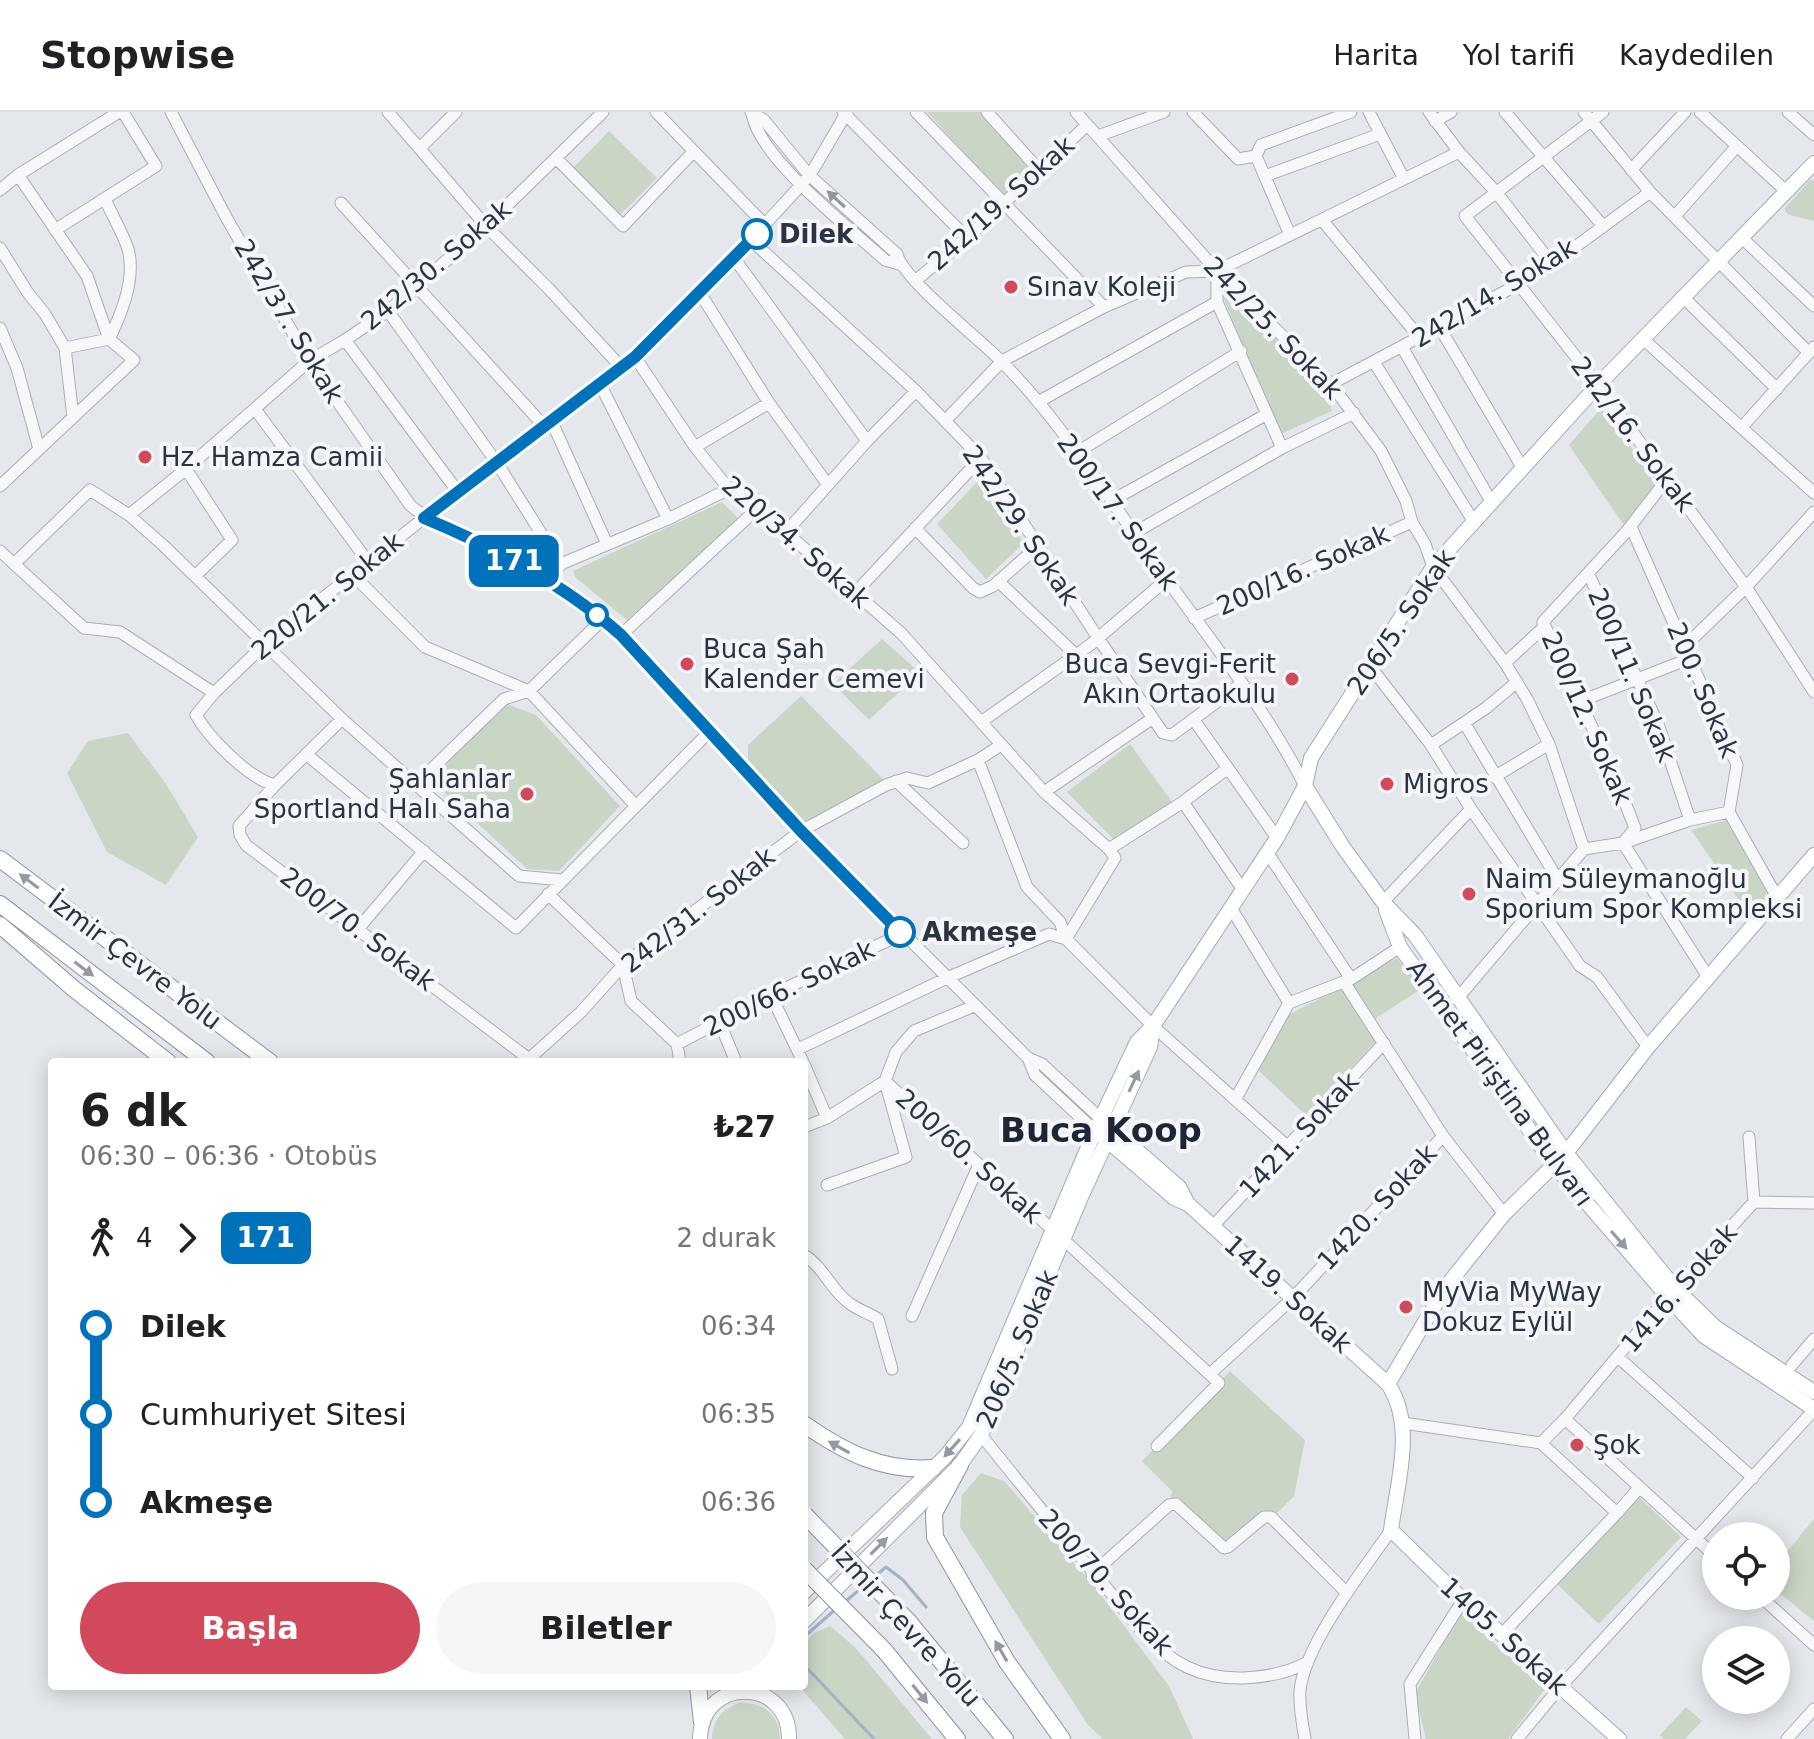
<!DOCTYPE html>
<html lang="tr">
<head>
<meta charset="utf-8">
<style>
  :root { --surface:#fff; --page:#f6f6f6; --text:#202124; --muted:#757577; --line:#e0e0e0; --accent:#d1495b }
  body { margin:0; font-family:"DejaVu Sans",sans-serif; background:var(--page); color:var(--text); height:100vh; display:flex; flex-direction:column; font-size:30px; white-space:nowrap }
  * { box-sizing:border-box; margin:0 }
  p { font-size:26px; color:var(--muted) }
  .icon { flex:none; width:44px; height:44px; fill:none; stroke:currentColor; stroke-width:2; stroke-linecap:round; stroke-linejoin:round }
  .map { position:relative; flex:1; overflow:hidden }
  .drawer { position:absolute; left:48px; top:946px; width:760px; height:632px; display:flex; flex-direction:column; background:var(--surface); border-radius:8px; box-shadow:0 4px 20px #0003 }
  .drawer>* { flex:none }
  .badge { padding:0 16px; border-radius:12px; font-size:28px; line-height:52px }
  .tools { position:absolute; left:1702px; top:1410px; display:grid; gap:16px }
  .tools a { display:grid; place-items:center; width:88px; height:88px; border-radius:50%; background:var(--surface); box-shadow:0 4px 20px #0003; font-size:40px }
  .map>.badge { position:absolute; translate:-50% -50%; box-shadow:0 0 0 4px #fff }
  .legs { display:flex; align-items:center; gap:12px; height:88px; padding:0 32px; font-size:26px }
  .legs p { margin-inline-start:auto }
  .head { display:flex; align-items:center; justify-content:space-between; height:136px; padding:0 32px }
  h1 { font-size:44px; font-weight:600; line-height:60px }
  .action { display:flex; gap:16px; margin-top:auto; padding:16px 32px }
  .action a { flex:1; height:92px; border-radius:48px; background:var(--accent); color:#fff; font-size:32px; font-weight:600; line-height:92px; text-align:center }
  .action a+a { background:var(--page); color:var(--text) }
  ul { padding:0 32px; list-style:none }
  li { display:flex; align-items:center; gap:28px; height:88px; font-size:30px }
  li i { display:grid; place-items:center; width:12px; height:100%; margin:0 10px; background:currentColor }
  li i::after { content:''; width:20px; height:20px; margin:-10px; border:6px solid; border-radius:50%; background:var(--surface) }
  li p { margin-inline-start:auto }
  li:first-child i { background:linear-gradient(#0000 50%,currentColor 0) }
  li:last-child i { background:linear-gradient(currentColor 50%,#0000 0) }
  header { display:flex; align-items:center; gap:48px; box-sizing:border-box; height:112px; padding:0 40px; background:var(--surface); border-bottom:2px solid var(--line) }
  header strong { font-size:38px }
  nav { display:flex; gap:44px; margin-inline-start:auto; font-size:28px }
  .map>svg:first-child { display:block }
  .green { fill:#c9d6c5 }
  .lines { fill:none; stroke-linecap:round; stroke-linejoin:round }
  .stream { stroke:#9fb4cc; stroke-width:3 }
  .minor-casing { stroke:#a9aeb7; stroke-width:13 }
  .major-casing { stroke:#a3abb8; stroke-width:16 }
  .highway-casing { stroke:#8b94a3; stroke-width:18 }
  .minor { stroke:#f7f8fa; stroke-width:11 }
  .major { stroke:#fff; stroke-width:14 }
  .highway { stroke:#fff; stroke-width:16 }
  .highway-bridge-casing { stroke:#8b94a3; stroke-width:18; stroke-linecap:butt }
  .highway-bridge { stroke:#fff; stroke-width:16 }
  .oneway { fill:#9196a0 }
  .oneway2 { fill:#959aa2 }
  .line-1-casing { stroke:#fff; stroke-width:18 }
  .line-1 { stroke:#0072bc; stroke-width:12 }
  .stop-1-dot { fill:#fff; stroke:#0072bc; stroke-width:4 }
  .poi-dot { fill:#d1495b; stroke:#f4f6f9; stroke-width:3 }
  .labels { text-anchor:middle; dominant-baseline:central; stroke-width:8; stroke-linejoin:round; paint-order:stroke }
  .street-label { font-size:26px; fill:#2b3445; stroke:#f4f6f9 }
  .stop-label { font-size:26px; font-weight:bold; fill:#2b3445; stroke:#f4f6f9; text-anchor:start }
  .poi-label { font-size:26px; fill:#2b3445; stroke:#f4f6f9; text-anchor:start }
  .district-label { font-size:34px; font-weight:bold; fill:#1d2536; stroke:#f4f6f9 }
</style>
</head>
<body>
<header>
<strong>Stopwise</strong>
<nav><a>Harita</a><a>Yol tarifi</a><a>Kaydedilen</a></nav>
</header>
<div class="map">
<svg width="1814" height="1627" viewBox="0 0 1814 1627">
  <rect width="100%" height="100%" fill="#e4e7ec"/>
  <!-- green -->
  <path class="green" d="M927 0H980L1032 57 1003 83Z
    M609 19 657 66 619 104 572 57Z
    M1810 68H1814V109L1789 103 1785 99V96Z
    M1230 179 1326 281 1332 299 1281 322 1222 183Z
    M1602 295 1655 368 1653 376 1625 415 1569 333Z
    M981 366 1024 431 986 467 937 412Z
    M722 390 740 408 627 508 575 465 573 459Z
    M882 527 920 561 869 608 833 572Z
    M801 584 885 669 805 710 748 650V633Z
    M501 590 536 603 620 694 559 759 527 757 432 669Z
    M128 621 166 672 198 725 166 773 107 740 67 661 88 629Z
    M1130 632 1172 690 1114 728 1067 680Z
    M1730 707 1774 784 1750 804 1691 718Z
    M1397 846 1421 877 1373 908 1383 922 1306 1003 1258 958 1290 902Z
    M1230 1259 1305 1328 1294 1384 1272 1406 1230 1433H1218L1170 1384 1173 1380 1142 1349Z
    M981 1361 1004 1369 1095 1475 1169 1574 1193 1627H1103L1088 1613 960 1415 962 1383Z
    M1639 1385 1681 1425 1599 1512 1557 1472Z
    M1814 1407V1509L1776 1478V1453Z
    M1461 1501 1545 1577 1508 1627H1426L1415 1581Z
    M830 1514 855 1535 932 1627H845L799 1574H804V1533L814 1521Z
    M739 1591C762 1590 780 1602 780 1627H712C713 1608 721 1598 739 1591Z
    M1686 1595 1702 1609 1685 1627H1664L1660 1623Z"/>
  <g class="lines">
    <!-- stream -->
    <path class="stream" d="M873 1466 886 1455 903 1468 926 1495
      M846 1489 865 1473
      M804 1525 837 1496
      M804 1549 806 1555 874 1627"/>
    <!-- minor casing -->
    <g class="minor-casing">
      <path id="minor" d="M171 0 226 105 309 249 410 393C429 410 453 416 475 429 526 456 577 484 621 523L801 719 1028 946 1042 952 1101 1007
        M388 0 486 114 549 177 622 256
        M656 0 765 113
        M751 0 764 8 809 63 897 142C902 166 977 225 998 246 1058 305 1104 380 1153 448 1205 522 1264 593 1305 674
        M843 0 967 126
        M916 0 1104 195
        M987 0 1039 58
        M1076 0 1217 159 1331 272 1381 339 1406 389 1412 410 1425 432 1433 455 1505 551 1527 587 1549 632 1584 737
        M1193 0 1238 47 1256 44
        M1369 0 1404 67
        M1429 0 1459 40 1496 80 1552 152
        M1505 0 1603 114
        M1584 0 1650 80 1809 241
        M1603 0 1465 104 1598 273 1667 367 1746 475 1814 580
        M1700 0 1787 80
        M1788 0 1814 23
        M752 1C759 47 850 116 885 148L899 152
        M1435 9 1451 0
        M1098 24 1164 0
        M420 36 456 0
        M1256 44 1261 33 1351 0
        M1256 44 1290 123
        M556 46 623 114 693 40
        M1631 58 1685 0
        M18 63 87 164 109 227 65 236
        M1265 64 1380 22
        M0 78 18 63 119 0
        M341 91 544 314
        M1675 104 1737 34
        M1322 108 1420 226
        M55 118 156 54 123 0
        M1742 126 1814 194
        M751 128 916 279 981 346 1098 526 1163 621 1172 623 1241 572
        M0 136 28 181 45 202 65 236 73 305
        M734 146 867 329
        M1217 159V190L1282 336
        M915 169 967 126 1087 13
        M700 181 769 291 828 373
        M1683 185 1777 277
        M388 199 497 351 561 453
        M0 216 17 256 39 337
        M1440 216 1522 355
        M1643 227 1814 381
        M345 228 458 380
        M1402 235 1492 391
        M635 245 695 335 729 377 758 396 901 521 1044 680 1109 737 1115 746 1066 827 1153 914 1287 1034
        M1374 250 1474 410
        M600 272 668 407
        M1331 272 1517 173 1552 152 1650 80
        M1038 290 1217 190
        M255 297 369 451
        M551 308 607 432
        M945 309 1002 249 1104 195 1186 160 1217 159 1459 40
        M1742 315 1814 235
        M695 335 769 291
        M1076 341 1241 239
        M186 357 232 428 195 464
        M1667 367 1626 420 1543 510 1613 660 1635 716 1623 731 1708 865
        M0 374 134 248 109 227C122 201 137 162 127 134 121 118 112 103 105 87
        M1111 389 1267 302
        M129 403 186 357 309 249 345 228 388 199 417 174 486 114 603 0
        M1631 415 1737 653 1729 700 1777 785
        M915 416 973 476 980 480 993 474 1038 434
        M786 420 867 329 916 279
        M1134 421 1282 336 1354 301
        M0 439 84 516 120 520 214 581
        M14 452 90 378 129 403 164 434 342 607 519 764 562 768
        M537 462 668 407 729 377
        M353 463 425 535 529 579 636 694
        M1589 463 1658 612 1690 708
        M998 469 1076 543
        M855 481 981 346
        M1194 506 1412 410
        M621 523 758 396
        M1686 533 1746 475 1814 400
        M1505 551 1544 515
        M1370 554 1431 633 1471 697 1580 854 1597 865 1648 935
        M1581 589 1691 546
        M342 607 275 673C249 667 209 626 196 603L214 581 266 531 424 406 635 245 734 146 801 73 813 58 847 0
        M1194 608 1277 726
        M981 610 1090 533 1167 467
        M1465 612 1558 768
        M1001 633 978 648 1027 775 1060 810 1066 827
        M1431 633 1486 596 1517 570
        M306 642 516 816 710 619
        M1494 665 1549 632
        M896 669 963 731
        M275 673 239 714 240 723 246 733 529 947 581 900 623 853 801 719 886 673 907 666 928 671 978 648
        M415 673 504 587 529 579 603 507
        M1044 680 1153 606
        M1183 690 1243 778
        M1109 737 1183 690 1228 656
        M1267 740 1351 867
        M548 782 623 853 631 889 677 932 680 950
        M1383 790 1471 697
        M1231 796 1289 891
        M358 817 424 739
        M1344 870 1443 1024 1504 1102
        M771 883 803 950
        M1457 887 1584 737 1623 731 1690 708 1729 700
        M719 909 736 950
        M677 932 771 883 902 822
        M798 937 947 866 1049 822 1066 827
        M1028 946 1035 963 1095 1019
        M804 952 827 1006
        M1236 986 1289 891 1351 867 1400 835
        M804 1015 827 1006 885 969 1054 1119
        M1749 1025 1754 1090
        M827 1073 906 1045 885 969 896 940 914 919 974 894
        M1213 1114 1384 931
        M1064 1128 1219 1271 1157 1334
        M804 1143C823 1154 831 1178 849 1191 858 1198 869 1201 878 1207L892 1257
        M912 1204 978 1055
        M1619 1246 1753 1366
        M1792 1253 1814 1227
        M1211 1261 1293 1186 1443 1024
        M1565 1307 1716 1445
        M1403 1311 1541 1331
        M981 1323C1022 1374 1063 1425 1105 1474 1129 1503 1153 1539 1187 1555 1222 1572 1273 1568 1306 1551
        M1617 1401 1639 1376
        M1092 1462 1169 1393 1176 1392 1224 1436 1228 1435 1264 1405H1271L1347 1481
        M1760 1484 1814 1533
        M1502 1522 1617 1401 1541 1331 1565 1307 1675 1176 1754 1090 1814 1091
        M1305 1627C1302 1611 1299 1594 1300 1578 1305 1532 1364 1457 1391 1418
        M1415 1627 1410 1572 1463 1488
        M1517 1627 1560 1575 1814 1298
        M1787 1627 1814 1597"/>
    </g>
    <!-- major casing -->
    <g class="major-casing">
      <path id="major" d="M1305 674 1343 735 1383 790 1415 823 1566 1041 1675 1176 1715 1215 1814 1280
        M1386 798 1400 835 1555 1054 1668 1185 1704 1224 1814 1297
        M1101 1007 1179 1075 1188 1092 1388 1272C1416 1314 1397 1371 1391 1418L1463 1488 1619 1627
        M1102 1024 1174 1086 1188 1092
        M1388 1272 1445 1176 1504 1102 1566 1041 1648 935 1814 743
        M804 1480 945 1345 969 1315 1095 1019 1137 930 1153 914 1277 726 1305 674 1311 646 1433 455 1598 273 1814 51
        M804 1509 960 1353 981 1323 1081 1085 1150 935 1153 914
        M700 1627C701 1563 790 1565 789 1627"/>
    </g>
    <!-- highway casing -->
    <g class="highway-casing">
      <path id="highway" d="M0 747 270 950
        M0 792 207 950
        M0 813 74 877 168 950
        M804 1312C844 1340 883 1360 933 1356
        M960 1353 934 1401 935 1425 1007 1550 1062 1627
        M909 1510 1005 1627
        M884 1538 957 1627
        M698 1574 702 1610"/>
    </g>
    <!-- minor -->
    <use href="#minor" class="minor"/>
    <!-- major -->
    <use href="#major" class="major"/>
    <!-- highway -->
    <use href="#highway" class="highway"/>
    <!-- highway-bridge casing -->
    <g class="highway-bridge-casing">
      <path id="highway-bridge" d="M805 1403 909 1510
        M804 1457 884 1538"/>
    </g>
    <!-- highway-bridge -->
    <use href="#highway-bridge" class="highway-bridge"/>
  </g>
  <!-- one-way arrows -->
  <defs><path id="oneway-solid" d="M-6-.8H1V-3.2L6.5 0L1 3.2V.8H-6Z" transform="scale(2)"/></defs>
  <use class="oneway" href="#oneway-solid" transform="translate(836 87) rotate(-138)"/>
  <g class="oneway2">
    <use href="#oneway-solid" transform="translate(29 769) rotate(-143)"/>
    <use href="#oneway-solid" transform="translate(84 857) rotate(37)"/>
    <use href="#oneway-solid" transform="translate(1134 969) rotate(-65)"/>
    <use href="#oneway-solid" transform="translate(1619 1128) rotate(49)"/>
    <use href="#oneway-solid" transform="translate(839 1335) rotate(-151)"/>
    <use href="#oneway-solid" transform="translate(952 1336) rotate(132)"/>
    <use href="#oneway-solid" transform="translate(879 1434) rotate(-45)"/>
    <use href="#oneway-solid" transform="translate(1001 1539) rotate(-120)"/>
    <use href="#oneway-solid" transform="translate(920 1582) rotate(51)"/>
  </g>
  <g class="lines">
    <!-- line-1 casing -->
    <g class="line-1-casing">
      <path id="line-1" d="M757 122 635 245 424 406C494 435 564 472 621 523L801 719 900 820"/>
    </g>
    <!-- line-1 -->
    <use href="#line-1" class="line-1"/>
  </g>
  <!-- markers -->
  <g class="stop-1-dot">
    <circle cx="757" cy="122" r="14"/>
    <circle cx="597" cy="503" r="10"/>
    <circle cx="900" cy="820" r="14"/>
  </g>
  <g class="poi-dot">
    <circle cx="1011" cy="175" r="8"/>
    <circle cx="145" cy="345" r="8"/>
    <circle cx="687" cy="552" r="8"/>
    <circle cx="1292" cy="567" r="8"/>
    <circle cx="1387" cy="672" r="8"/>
    <circle cx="527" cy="682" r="8"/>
    <circle cx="1469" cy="782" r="8"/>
    <circle cx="1406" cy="1195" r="8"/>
    <circle cx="1577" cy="1333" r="8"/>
  </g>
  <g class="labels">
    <!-- street labels -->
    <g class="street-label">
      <text transform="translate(1001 91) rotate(-42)">242/19. Sokak</text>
      <text transform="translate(436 153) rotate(-40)">242/30. Sokak</text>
      <text transform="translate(1494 181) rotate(-31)">242/14. Sokak</text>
      <text transform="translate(289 209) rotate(59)">242/37. Sokak</text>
      <text transform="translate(1273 216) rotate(46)">242/25. Sokak</text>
      <text transform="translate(1633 322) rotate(53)">242/16. Sokak</text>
      <text transform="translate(1118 400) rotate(54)">200/17. Sokak</text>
      <text transform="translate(1021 413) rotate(56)">242/29. Sokak</text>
      <text transform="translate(796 430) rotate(41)">220/34. Sokak</text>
      <text transform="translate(1303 458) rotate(-24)">200/16. Sokak</text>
      <text transform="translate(327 484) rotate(-39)">220/21. Sokak</text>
      <text transform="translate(1401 510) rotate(-56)">206/5. Sokak</text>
      <text transform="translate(1632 563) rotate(67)">200/11. Sokak</text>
      <text transform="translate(1703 578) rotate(67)">200. Sokak</text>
      <text transform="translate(1587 606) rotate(66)">200/12. Sokak</text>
      <text transform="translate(698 798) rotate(-38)">242/31. Sokak</text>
      <text transform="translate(358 817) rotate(37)">200/70. Sokak</text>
      <text transform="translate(135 849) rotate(37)">İzmir Çevre Yolu</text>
      <text transform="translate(789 876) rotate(-26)">200/66. Sokak</text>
      <text transform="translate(1500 971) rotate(54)">Ahmet Piriştina Bulvarı</text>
      <text transform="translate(1299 1023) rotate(-47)">1421. Sokak</text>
      <text transform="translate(969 1044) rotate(42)">200/60. Sokak</text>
      <text transform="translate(1377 1095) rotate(-47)">1420. Sokak</text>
      <text transform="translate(1679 1176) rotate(-49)">1416. Sokak</text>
      <text transform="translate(1288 1182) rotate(42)">1419. Sokak</text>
      <text transform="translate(1017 1237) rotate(-67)">206/5. Sokak</text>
      <text transform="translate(1106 1470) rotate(48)">200/70. Sokak</text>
      <text transform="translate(906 1513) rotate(48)">İzmir Çevre Yolu</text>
      <text transform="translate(1504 1524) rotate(42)">1405. Sokak</text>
    </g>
    <!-- stop labels -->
    <g class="stop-label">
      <text x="779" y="122">Dilek</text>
      <text x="922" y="820">Akmeşe</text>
    </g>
    <!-- poi labels -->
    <g class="poi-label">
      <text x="1027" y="175">Sınav Koleji</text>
      <text x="161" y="345">Hz. Hamza Camii</text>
      <text x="703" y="537">Buca Şah<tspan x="703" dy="30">Kalender Cemevi</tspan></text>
      <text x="1276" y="552" text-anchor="end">Buca Sevgi-Ferit<tspan x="1276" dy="30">Akın Ortaokulu</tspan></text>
      <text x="511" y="667" text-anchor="end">Şahlanlar<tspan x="511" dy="30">Sportland Halı Saha</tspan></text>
      <text x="1403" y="672">Migros</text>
      <text x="1485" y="767">Naim Süleymanoğlu<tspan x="1485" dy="30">Sporium Spor Kompleksi</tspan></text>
      <text x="1422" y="1180">MyVia MyWay<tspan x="1422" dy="30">Dokuz Eylül</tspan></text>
      <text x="1593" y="1333">Şok</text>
    </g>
    <!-- district labels -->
    <g class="district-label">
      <text x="1101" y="1018">Buca Koop</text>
    </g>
  </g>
</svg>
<div class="tools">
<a><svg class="icon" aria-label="locate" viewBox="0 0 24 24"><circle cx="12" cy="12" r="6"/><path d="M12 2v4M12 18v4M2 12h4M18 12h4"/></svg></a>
<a><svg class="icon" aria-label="layers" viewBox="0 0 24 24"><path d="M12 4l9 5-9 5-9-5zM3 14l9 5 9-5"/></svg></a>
</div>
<b class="badge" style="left:514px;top:449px;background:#0072bc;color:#fff">171</b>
<section class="drawer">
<div class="head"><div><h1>6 dk</h1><p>06:30 – 06:36 · Otobüs</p></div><b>₺27</b></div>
<div class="legs"><svg class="icon" aria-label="walk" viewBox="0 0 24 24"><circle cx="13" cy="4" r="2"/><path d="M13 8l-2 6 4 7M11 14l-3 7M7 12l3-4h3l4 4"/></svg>4<svg class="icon" aria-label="forward" viewBox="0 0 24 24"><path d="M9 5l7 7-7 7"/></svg><b class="badge" style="background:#0072bc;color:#fff">171</b><p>2 durak</p></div>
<ul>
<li><i style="color:#0072bc"></i><b>Dilek</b><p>06:34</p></li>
<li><i style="color:#0072bc"></i><span>Cumhuriyet Sitesi</span><p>06:35</p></li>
<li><i style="color:#0072bc"></i><b>Akmeşe</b><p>06:36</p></li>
</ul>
<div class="action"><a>Başla</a><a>Biletler</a></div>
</section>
</div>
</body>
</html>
